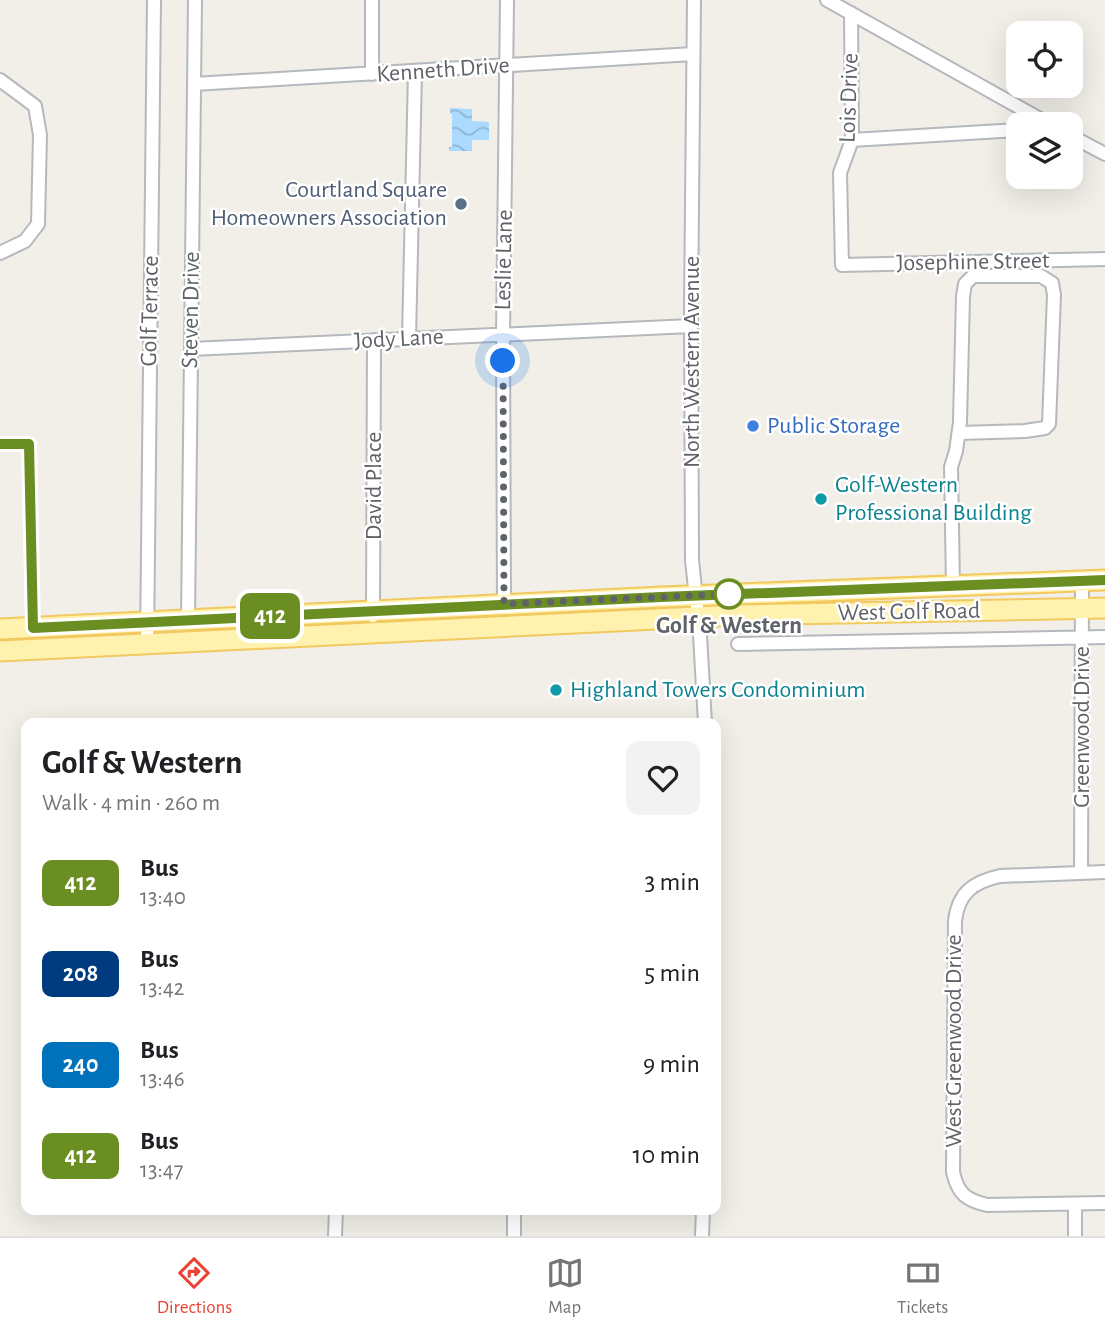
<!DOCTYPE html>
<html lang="en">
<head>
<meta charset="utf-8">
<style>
  :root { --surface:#fff; --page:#f2f2f2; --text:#202124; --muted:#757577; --line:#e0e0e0; --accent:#ea4335 }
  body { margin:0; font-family:"Alegreya Sans",sans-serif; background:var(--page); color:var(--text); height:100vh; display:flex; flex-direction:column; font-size:26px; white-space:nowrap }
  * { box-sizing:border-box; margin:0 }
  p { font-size:23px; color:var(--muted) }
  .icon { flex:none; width:38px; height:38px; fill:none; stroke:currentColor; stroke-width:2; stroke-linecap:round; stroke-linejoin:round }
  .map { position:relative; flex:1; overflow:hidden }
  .side { position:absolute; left:21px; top:718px; width:700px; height:497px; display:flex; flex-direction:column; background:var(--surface); border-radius:14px; box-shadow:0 7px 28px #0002 }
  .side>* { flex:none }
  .badge { padding:0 14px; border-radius:10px; font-size:24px; line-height:46px }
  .buttons { position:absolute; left:1006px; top:21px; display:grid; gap:14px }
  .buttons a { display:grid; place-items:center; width:77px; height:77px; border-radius:14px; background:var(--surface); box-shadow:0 7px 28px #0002; font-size:35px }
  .you { position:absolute; width:35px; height:35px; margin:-18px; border:5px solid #fff; border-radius:50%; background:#1a73e8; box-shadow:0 0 0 10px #1a73e833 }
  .map>.badge { position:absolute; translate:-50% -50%; box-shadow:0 0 0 4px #fff }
  .round { display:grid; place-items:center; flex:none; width:74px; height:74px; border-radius:14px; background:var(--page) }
  .head { display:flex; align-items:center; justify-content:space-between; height:119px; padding:0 21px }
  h1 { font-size:33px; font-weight:700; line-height:52px }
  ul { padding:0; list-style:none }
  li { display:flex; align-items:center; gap:21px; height:91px; padding:0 21px }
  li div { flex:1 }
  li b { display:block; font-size:26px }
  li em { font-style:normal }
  li .badge { min-width:77px; font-weight:700; text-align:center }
  .tabs { display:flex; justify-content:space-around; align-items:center; height:98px; border-top:2px solid var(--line); background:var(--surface); font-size:19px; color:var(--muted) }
  .tabs a { display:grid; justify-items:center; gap:4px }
  .tabs .on { color:var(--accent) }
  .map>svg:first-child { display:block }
  .water { fill:url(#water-waves) }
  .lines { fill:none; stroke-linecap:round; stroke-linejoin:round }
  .minor-casing { stroke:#b5b8bc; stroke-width:16 }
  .primary-casing { stroke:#f2c960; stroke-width:23 }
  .minor { stroke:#fff; stroke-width:12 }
  .primary { stroke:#fff2af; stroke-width:19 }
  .line-casing { stroke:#fff; stroke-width:16 }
  .line { stroke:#6b8e23; stroke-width:10 }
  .walk { stroke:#5f6368; stroke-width:7; stroke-dasharray:0 12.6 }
  .service-dot { fill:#5c6f8a; stroke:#fff; stroke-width:2.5 }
  .shop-dot { fill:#3f7fe0; stroke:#fff; stroke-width:2.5 }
  .culture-dot { fill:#0f9aa8; stroke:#fff; stroke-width:2.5 }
  .stop-dot { fill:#fff; stroke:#6b8e23; stroke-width:3.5 }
  .labels { text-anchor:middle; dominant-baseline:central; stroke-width:5; stroke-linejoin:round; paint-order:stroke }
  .street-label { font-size:24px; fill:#5f6368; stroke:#fff }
  .service-label { font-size:24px; fill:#4e5e75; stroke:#fff; text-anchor:end }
  .shop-label { font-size:24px; fill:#366cbe; stroke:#fff; text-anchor:start }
  .culture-label { font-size:24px; fill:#0d838f; stroke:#fff; text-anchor:start }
  .stop-label { font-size:24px; font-weight:bold; fill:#5f6368; stroke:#fff }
</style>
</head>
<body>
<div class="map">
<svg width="1105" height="1236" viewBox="0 0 1105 1236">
  <defs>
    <pattern id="water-waves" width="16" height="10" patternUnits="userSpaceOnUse" patternTransform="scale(1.75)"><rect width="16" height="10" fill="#aadaff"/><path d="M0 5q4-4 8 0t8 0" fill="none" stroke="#8eb4d2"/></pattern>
  </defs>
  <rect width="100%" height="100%" fill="#f1efe8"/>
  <!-- water -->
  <path class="water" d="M450 108 472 109V121L489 122V140H472V151H449V147H452V114L450 113Z"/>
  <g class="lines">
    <!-- minor casing -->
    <g class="minor-casing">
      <path id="minor" d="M694 0 691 310 692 560 700 635 705 723
        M827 0 1049 124
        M851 13 852 140 840 173 842 265 1105 259
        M372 74V0
        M0 80 35 106 40 135 38 224 25 241 0 253
        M194 84 693 54
        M1071 136 1105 154
        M852 140 1018 130
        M409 339 415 72
        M191 349 691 326
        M953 586 951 467 956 451 960 422 963 296 965 284 973 276H1041L1052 283 1054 295 1049 424 1045 428 1025 431 959 433
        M504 604 503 334 507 0
        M373 616 374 340
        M188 620 195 0
        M147 643 154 0
        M738 644 1105 637
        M1081 872 1082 581
        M1105 872 1000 876C973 882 958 893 955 921L953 1172C958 1194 966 1200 987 1205L1105 1203
        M1075 1204V1236
        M335 1236 336 1209
        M514 1236V1209
        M702 1236 703 1209"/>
    </g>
    <!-- primary casing -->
    <g class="primary-casing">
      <path id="primary" d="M0 629 661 597 1105 580
        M0 651 739 615 1105 608"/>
    </g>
    <!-- minor -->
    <use href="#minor" class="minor"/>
    <!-- primary -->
    <use href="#primary" class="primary"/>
  </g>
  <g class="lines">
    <!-- line casing -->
    <g class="line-casing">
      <path id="line" d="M0 444H29L33 628 661 597 1105 580"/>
    </g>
    <!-- line -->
    <use href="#line" class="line"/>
    <!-- walk -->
    <path class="walk" d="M503 361 504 604 729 594"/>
  </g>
  <!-- markers -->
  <circle class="service-dot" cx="461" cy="204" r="7"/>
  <circle class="shop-dot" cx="753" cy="426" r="7"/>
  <g class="culture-dot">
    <circle cx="821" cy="499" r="7"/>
    <circle cx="556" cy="690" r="7"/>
  </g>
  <circle class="stop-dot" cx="729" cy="594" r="14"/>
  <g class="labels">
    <!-- street labels -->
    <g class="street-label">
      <text transform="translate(443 70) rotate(-4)">Kenneth Drive</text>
      <text transform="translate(849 98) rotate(-88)">Lois Drive</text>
      <text transform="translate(504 260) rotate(-89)">Leslie Lane</text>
      <text transform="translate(973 262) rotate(-1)">Josephine Street</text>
      <text transform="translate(191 310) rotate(-89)">Steven Drive</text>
      <text transform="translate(150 311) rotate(-89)">Golf Terrace</text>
      <text transform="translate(399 339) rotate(-3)">Jody Lane</text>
      <text transform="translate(692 362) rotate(-90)">North Western Avenue</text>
      <text transform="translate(374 486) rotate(-90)">David Place</text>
      <text transform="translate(909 612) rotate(-1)">West Golf Road</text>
      <text transform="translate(1082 727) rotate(-90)">Greenwood Drive</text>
      <text transform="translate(954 1041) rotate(-90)">West Greenwood Drive</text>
    </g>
    <!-- service labels -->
    <g class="service-label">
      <text x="447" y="190">Courtland Square<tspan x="447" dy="28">Homeowners Association</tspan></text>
    </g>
    <!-- shop labels -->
    <g class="shop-label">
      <text x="767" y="426">Public Storage</text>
    </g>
    <!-- culture labels -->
    <g class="culture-label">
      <text x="835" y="485">Golf-Western<tspan x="835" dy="28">Professional Building</tspan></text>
      <text x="570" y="690">Highland Towers Condominium</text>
    </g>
    <!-- stop labels -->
    <g class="stop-label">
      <text x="729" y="626">Golf &amp; Western</text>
    </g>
  </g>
</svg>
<div class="buttons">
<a><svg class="icon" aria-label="locate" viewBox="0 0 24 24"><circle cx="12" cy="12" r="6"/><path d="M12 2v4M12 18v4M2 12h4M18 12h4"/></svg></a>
<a><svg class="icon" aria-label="layers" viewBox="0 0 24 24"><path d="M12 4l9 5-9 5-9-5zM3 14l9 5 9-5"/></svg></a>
</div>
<div class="you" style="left:503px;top:361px"></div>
<b class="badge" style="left:270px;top:616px;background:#6b8e23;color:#fff">412</b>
<section class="side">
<div class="head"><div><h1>Golf &amp; Western</h1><p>Walk · 4 min · 260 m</p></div><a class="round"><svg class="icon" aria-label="heart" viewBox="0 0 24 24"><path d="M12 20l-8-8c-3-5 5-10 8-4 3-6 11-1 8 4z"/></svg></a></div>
<ul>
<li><span class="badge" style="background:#6b8e23;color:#fff">412</span><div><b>Bus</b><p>13:40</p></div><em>3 min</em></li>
<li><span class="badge" style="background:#003b80;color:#fff">208</span><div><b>Bus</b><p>13:42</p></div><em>5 min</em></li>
<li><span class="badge" style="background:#0072bc;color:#fff">240</span><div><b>Bus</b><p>13:46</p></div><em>9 min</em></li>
<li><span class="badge" style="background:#6b8e23;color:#fff">412</span><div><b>Bus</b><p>13:47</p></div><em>10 min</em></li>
</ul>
</section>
</div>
<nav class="tabs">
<a class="on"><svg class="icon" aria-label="directions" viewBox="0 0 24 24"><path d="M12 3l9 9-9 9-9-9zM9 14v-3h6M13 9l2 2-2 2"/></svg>Directions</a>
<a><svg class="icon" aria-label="map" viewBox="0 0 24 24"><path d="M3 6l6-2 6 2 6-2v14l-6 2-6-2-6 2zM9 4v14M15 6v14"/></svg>Map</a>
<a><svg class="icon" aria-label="tickets" viewBox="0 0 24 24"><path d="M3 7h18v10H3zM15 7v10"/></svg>Tickets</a>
</nav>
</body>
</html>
